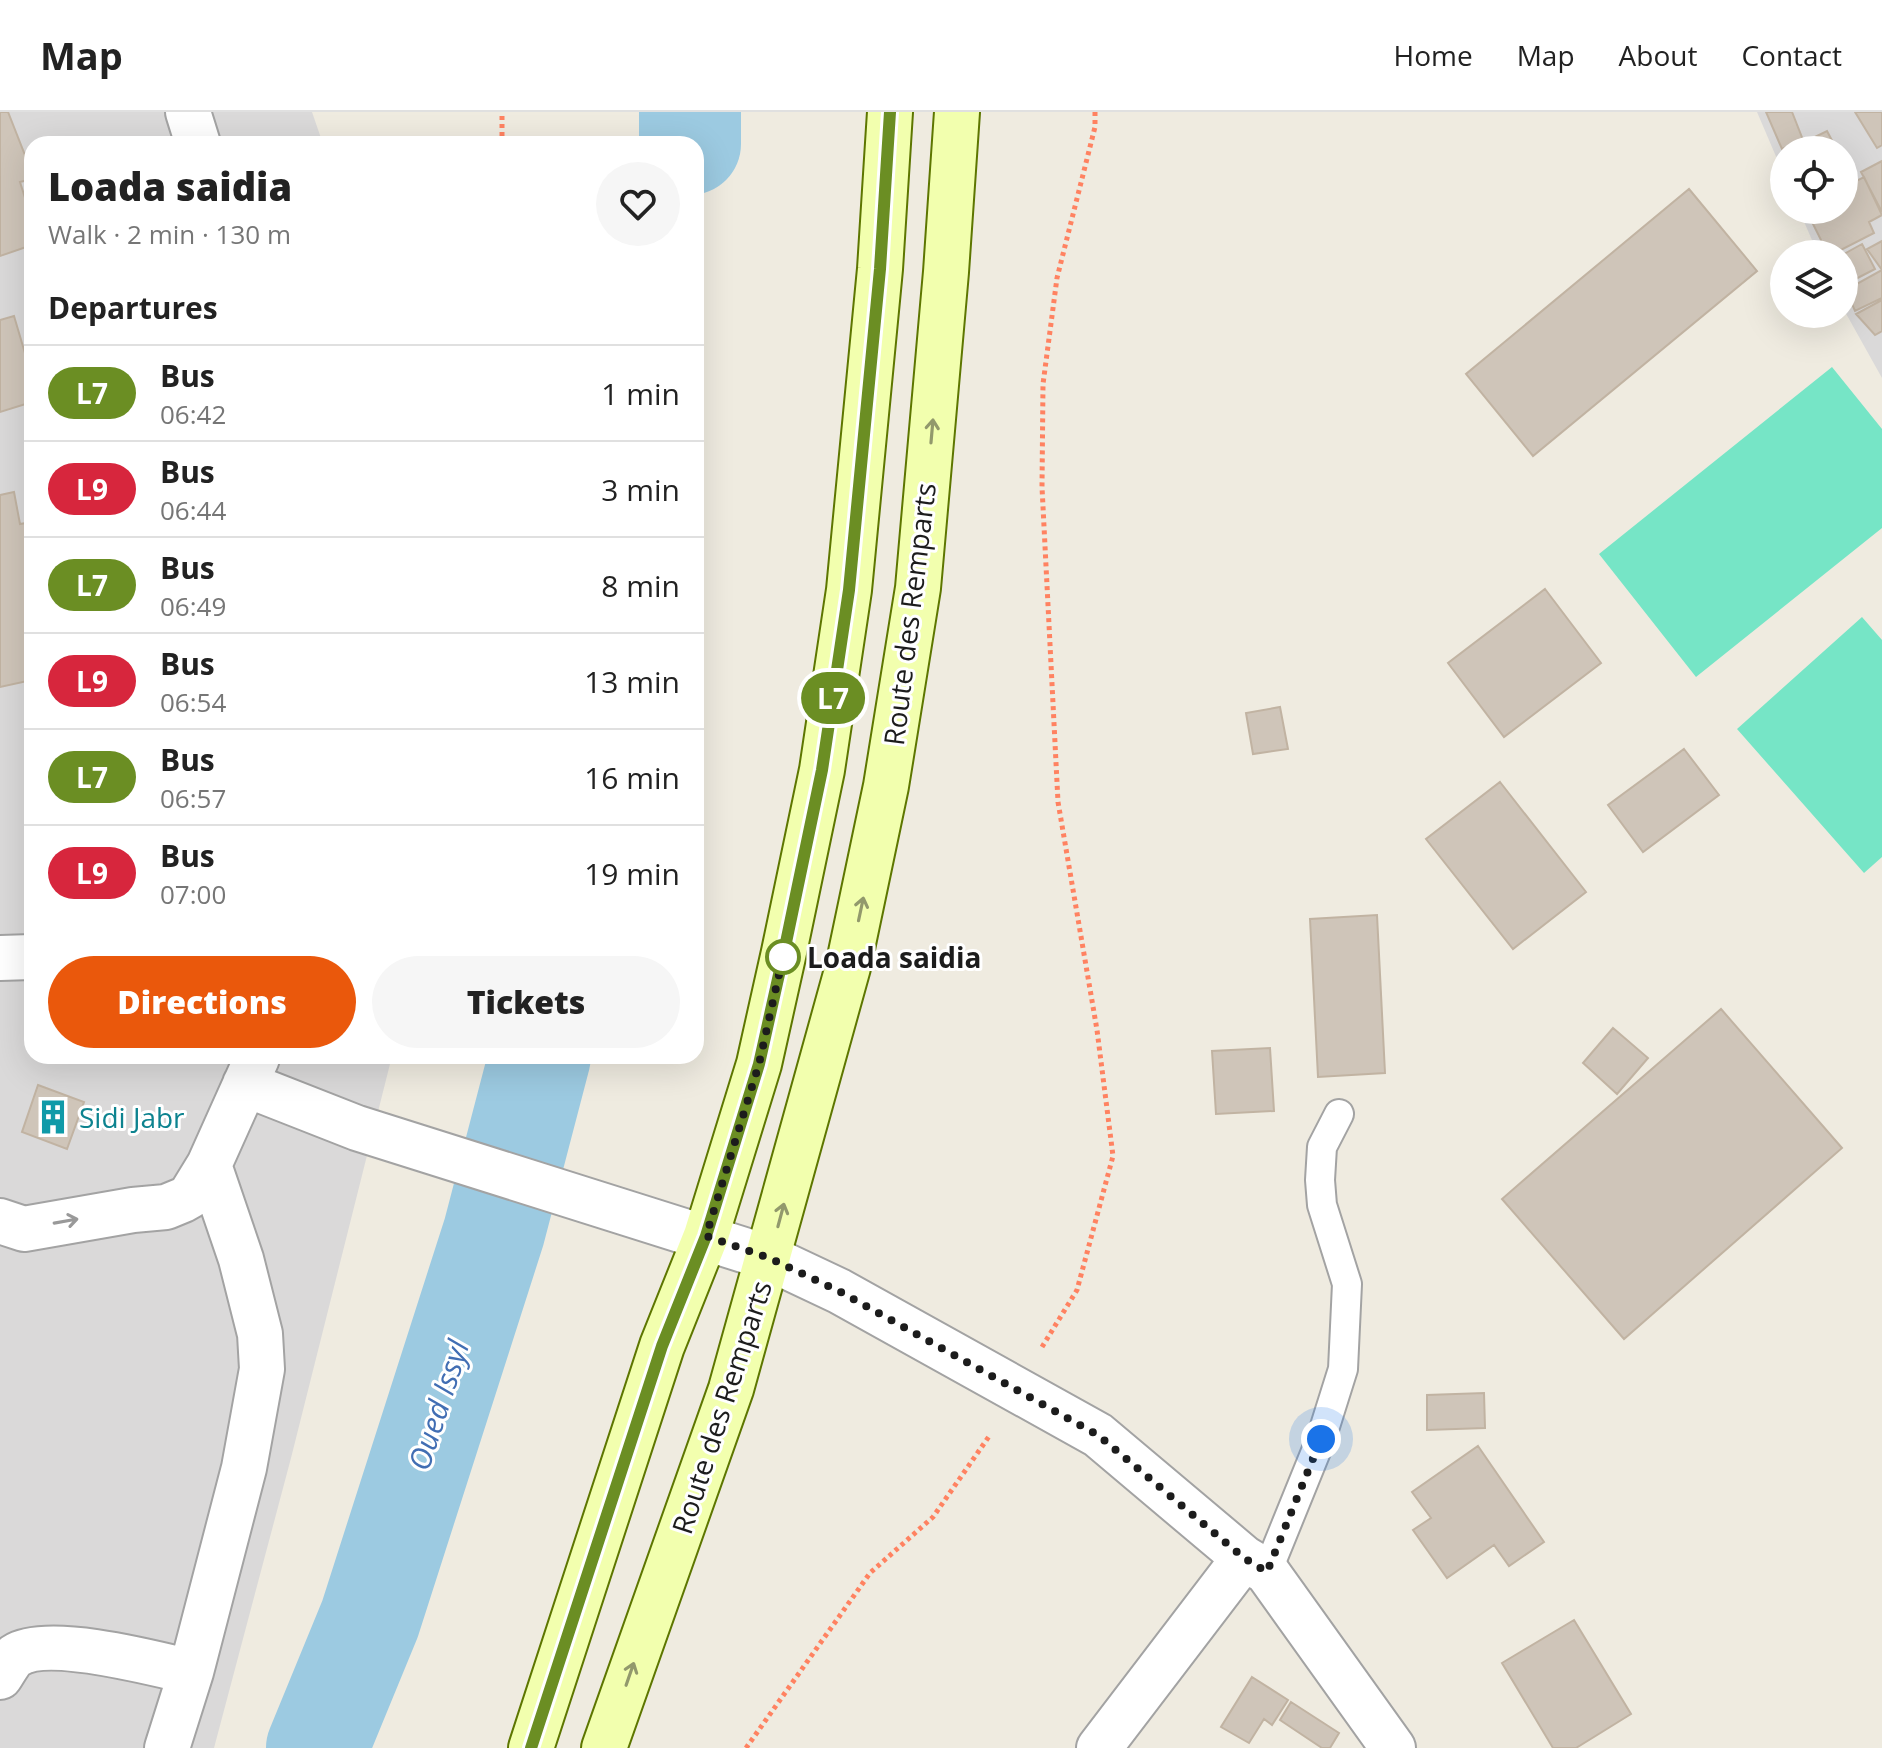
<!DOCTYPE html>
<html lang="en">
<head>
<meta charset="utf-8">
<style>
  :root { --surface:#fff; --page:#f6f6f6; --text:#222; --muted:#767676; --line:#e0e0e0; --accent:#ea580c }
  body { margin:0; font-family:"Open Sans",sans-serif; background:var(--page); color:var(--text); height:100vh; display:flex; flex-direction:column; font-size:30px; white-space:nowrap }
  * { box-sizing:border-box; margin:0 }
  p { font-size:26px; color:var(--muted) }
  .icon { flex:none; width:44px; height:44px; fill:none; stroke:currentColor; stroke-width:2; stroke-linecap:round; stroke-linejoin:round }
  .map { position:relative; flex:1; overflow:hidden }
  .drawer { position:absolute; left:24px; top:24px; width:680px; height:928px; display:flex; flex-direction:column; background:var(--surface); border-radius:24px; box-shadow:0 8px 32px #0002 }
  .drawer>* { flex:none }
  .badge { padding:0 16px; border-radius:26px; font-size:28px; line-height:52px }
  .fabs { position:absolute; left:1770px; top:24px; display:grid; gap:16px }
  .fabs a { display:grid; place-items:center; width:88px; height:88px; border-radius:50%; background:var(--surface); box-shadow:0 8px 32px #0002; font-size:40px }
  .you { position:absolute; width:40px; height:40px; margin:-20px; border:6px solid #fff; border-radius:50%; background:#1a73e8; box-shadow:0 0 0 12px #1a73e833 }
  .map>.badge { position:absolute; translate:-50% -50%; box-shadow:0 0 0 4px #fff }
  h2 { padding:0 24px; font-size:30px; line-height:72px }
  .round { display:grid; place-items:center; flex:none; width:84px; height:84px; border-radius:42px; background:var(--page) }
  .head { display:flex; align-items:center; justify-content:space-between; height:136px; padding:0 24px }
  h1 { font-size:38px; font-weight:800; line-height:60px }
  .primary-button { display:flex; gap:16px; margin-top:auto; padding:16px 24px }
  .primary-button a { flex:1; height:92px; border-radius:48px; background:var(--accent); color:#fff; font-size:32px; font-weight:800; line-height:92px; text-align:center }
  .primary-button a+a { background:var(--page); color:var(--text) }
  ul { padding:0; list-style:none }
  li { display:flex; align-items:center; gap:24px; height:96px; padding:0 24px; border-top:2px solid var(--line) }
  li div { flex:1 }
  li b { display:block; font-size:30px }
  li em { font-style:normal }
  li .badge { min-width:88px; font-weight:700; text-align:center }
  header { display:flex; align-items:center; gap:48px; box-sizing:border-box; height:112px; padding:0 40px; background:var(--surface); border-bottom:2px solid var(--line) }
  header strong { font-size:38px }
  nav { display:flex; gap:44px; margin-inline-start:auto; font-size:28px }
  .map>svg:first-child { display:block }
  .residential { fill:#dad9d9 }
  .pitch { fill:#76e5c6 }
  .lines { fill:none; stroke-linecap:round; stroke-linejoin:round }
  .river { stroke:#9ccae1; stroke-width:102 }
  .building { fill:#cfc5b9; stroke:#c1b3a2; stroke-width:2 }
  .lane-casing { stroke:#a3a3a3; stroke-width:32 }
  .street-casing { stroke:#a3a3a3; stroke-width:48 }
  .secondary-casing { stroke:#5d7600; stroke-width:48 }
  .path { stroke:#ff8261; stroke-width:5; stroke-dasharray:4 4; stroke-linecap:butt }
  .lane { stroke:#fff; stroke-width:28 }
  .street { stroke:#fff; stroke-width:44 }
  .secondary { stroke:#f2ffae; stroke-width:44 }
  .oneway { stroke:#92996c }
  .oneway2 { stroke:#999 }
  .line-casing { stroke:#fff; stroke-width:18 }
  .line { stroke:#6b8e23; stroke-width:12 }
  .walk { stroke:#1c1c1c; stroke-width:8; stroke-dasharray:0 14.4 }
  .stop-dot { fill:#fff; stroke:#6b8e23; stroke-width:4 }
  .labels { text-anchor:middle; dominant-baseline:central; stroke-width:6; stroke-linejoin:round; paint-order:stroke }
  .street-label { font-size:28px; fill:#1c1c1c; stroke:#fff }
  .stop-label { font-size:28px; font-weight:bold; fill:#1c1c1c; stroke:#fff; text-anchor:start }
  .culture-label { font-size:28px; fill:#0d838f; stroke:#fff; text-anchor:start }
  .water-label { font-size:30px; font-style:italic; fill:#416eb3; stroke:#fff }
</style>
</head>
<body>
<header>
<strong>Map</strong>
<nav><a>Home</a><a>Map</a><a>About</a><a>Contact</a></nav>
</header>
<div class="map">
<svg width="1882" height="1636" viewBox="0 0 1882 1636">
  <rect width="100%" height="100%" fill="#efebe0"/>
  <!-- residential -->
  <path class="residential" d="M0 0H312L323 32H32V944H392L291 1346 214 1636H0Z
    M1757 0H1882V266L1844 198V142H1818L1799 98H1844V38H1784V63Z"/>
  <!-- pitch -->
  <path class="pitch" d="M1832 255 1882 317V416L1696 565 1599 442Z
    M1862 505 1882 528V745L1864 761 1737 617Z"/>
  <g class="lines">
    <!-- river -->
    <path class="river" d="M690 32V0
      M317 1636 370 1507 494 1120 540 944"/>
  </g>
  <!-- building -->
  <path class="building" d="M0 0H8L32 61V67L20 70 32 108V133L0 144Z
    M1766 0H1792L1803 28 1782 37Z
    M1855 0H1882V33L1877 36Z
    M1827 19 1837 38H1788Z
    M1882 49V100L1861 60Z
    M1844 52 1851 66 1844 70Z
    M1864 65 1882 103 1869 110 1874 121 1833 142H1828L1806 98H1844V75Z
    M1689 77 1757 159 1533 344 1466 262Z
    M1882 129V158L1867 137Z
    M1862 132 1875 157 1844 173V142Z
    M1882 158V186L1855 199 1846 178Z
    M1882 188V219L1875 223 1856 202Z
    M14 204 32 265V290L0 300V208Z
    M14 380 20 412 32 410V568L0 575V383Z
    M1545 477 1601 551 1504 625 1448 551Z
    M1280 595 1288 637 1253 642 1246 601Z
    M1684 637 1719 683 1643 740 1608 693Z
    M1500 670 1586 780 1513 837 1426 727Z
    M1377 803 1385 961 1318 965 1310 807Z
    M1721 897 1842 1036 1624 1227 1502 1087Z
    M1613 916 1648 946 1617 982 1583 951Z
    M1270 936 1274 999 1216 1002 1212 939Z
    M38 973 84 990 67 1037 22 1020Z
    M1484 1281 1485 1316 1427 1318V1283Z
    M1478 1334 1544 1430 1509 1454 1494 1433 1447 1466 1413 1418 1431 1406 1412 1380Z
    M1574 1508 1631 1602 1576 1636H1553L1502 1551Z
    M1252 1565 1288 1588 1272 1613 1264 1607 1249 1631 1221 1615Z
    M1291 1590 1339 1621 1330 1636H1322L1280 1608Z"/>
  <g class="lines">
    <!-- lane casing -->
    <g class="lane-casing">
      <path id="lane" d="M1267 1460 1321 1327 1343 1257 1347 1172 1322 1093 1320 1068 1322 1035 1339 1002"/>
    </g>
    <!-- street casing -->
    <g class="street-casing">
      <path id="street" d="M188 0 198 32
        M0 846 32 845
        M245 972 357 1016 769 1146 839 1179 1098 1323 1244 1446 1267 1460 1393 1636
        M0 1109 24 1117 133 1098 166 1095 183 1088 190 1084 209 1053 257 946
        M0 1565C4 1559 10 1548 15 1544 46 1523 154 1551 191 1560
        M167 1636 191 1560 244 1356 262 1257 260 1222 241 1147 209 1053
        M1099 1636 1244 1446"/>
    </g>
    <!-- secondary casing -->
    <g class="secondary-casing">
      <path id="secondary" d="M531 1636 662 1234 706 1124 759 952 784 840 822 658 849 478 880 157 890 0
        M604 1636 731 1277 848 855 886 674 918 476 946 160 957 0"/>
    </g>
    <!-- path -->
    <path class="path" d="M502 32V0
      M1042 1235 1077 1178 1113 1044 1097 918 1058 690 1042 375 1043 272 1057 166 1095 15V0
      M746 1636 870 1461 933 1405 990 1323"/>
    <!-- lane -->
    <use href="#lane" class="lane"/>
    <!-- street -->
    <use href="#street" class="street"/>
    <!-- secondary -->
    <use href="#secondary" class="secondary"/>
  </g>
  <!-- one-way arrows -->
  <defs><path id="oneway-shaft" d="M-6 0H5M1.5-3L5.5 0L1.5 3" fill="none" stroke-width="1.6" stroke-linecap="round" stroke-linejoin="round" transform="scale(2)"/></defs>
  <g class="oneway">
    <use href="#oneway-shaft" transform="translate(932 319) rotate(-85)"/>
    <use href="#oneway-shaft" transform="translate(861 797) rotate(-78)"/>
    <use href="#oneway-shaft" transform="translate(781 1103) rotate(-75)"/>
    <use href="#oneway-shaft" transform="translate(630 1562) rotate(-71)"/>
  </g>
  <use class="oneway2" href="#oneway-shaft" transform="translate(66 1109) rotate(-10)"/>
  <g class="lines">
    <!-- line casing -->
    <g class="line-casing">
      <path id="line" d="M531 1636 662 1234 706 1124 759 952 784 840 822 658 849 478 880 157 890 0"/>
    </g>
    <!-- line -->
    <use href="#line" class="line"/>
    <!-- walk -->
    <path class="walk" d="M783 845 784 840 759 952 706 1124 769 1146 839 1179 1098 1323 1244 1446 1267 1460 1321 1327"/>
  </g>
  <!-- icons -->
  <defs>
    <g id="building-bare" transform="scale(2.76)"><path d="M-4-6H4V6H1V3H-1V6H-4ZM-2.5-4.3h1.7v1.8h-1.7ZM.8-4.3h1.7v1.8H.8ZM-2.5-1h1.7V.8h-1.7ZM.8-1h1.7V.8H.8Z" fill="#0f9aa8" stroke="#fff" stroke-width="2.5" paint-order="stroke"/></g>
  </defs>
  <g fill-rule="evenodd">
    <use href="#building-bare" x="53" y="1005"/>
  </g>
  <!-- markers -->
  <circle class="stop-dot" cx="783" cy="845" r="16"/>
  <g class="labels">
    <!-- street labels -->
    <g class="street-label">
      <text transform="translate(909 502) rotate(-83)">Route des Remparts</text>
      <text transform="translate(721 1295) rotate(-72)">Route des Remparts</text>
    </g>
    <!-- stop labels -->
    <g class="stop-label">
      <text x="807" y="845">Loada saidia</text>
    </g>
    <!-- culture labels -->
    <g class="culture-label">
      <text x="79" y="1005">Sidi Jabr</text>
    </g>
    <!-- water labels -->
    <g class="water-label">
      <text transform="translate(438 1293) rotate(-72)">Oued Issyl</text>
    </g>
  </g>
</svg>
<div class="fabs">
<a><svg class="icon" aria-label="locate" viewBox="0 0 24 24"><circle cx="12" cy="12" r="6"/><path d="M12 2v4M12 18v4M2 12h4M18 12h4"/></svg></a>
<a><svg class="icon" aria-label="layers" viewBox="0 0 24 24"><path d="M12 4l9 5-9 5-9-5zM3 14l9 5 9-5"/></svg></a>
</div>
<div class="you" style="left:1321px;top:1327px"></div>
<b class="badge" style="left:833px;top:586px;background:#6b8e23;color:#fff">L7</b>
<section class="drawer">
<div class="head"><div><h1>Loada saidia</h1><p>Walk · 2 min · 130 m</p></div><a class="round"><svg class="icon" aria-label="heart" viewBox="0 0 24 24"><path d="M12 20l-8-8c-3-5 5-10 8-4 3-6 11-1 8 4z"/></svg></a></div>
<h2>Departures</h2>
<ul>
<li><span class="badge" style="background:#6b8e23;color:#fff">L7</span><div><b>Bus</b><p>06:42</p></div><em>1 min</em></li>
<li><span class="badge" style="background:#d7263d;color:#fff">L9</span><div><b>Bus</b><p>06:44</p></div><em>3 min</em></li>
<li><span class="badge" style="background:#6b8e23;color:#fff">L7</span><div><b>Bus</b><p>06:49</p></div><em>8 min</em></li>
<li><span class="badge" style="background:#d7263d;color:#fff">L9</span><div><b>Bus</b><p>06:54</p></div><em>13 min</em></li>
<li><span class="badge" style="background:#6b8e23;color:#fff">L7</span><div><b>Bus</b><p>06:57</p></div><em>16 min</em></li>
<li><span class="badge" style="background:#d7263d;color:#fff">L9</span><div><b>Bus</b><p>07:00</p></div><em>19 min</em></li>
</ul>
<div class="primary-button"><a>Directions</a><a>Tickets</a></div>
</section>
</div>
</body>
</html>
